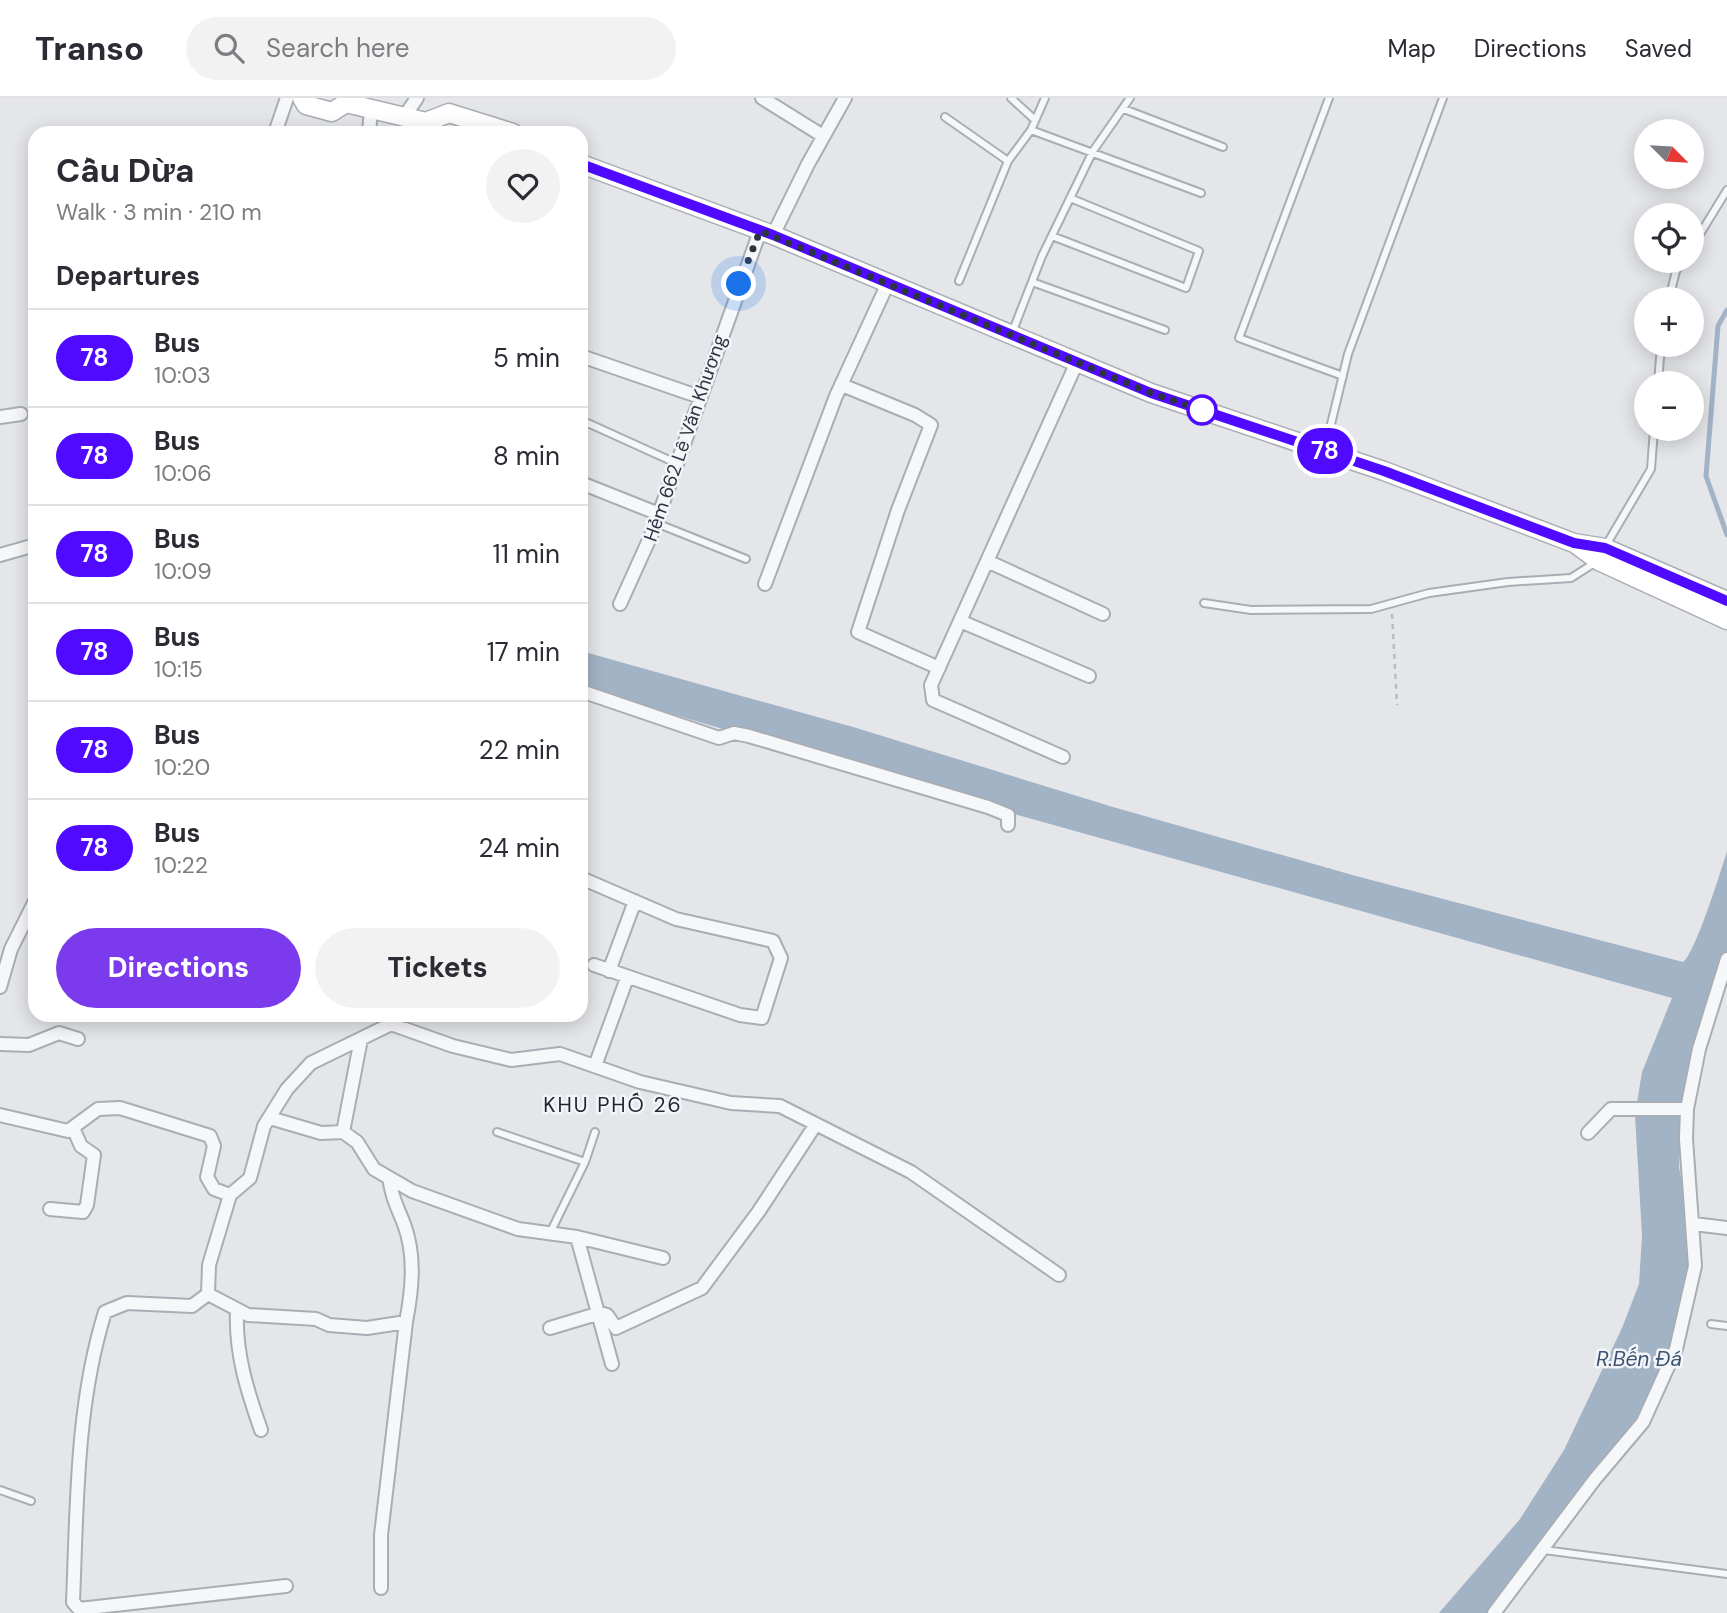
<!DOCTYPE html>
<html lang="en">
<head>
<meta charset="utf-8">
<style>
  :root { --surface:#fff; --page:#f2f2f3; --text:#2b2b33; --muted:#7c7c81; --line:#e1e1e2; --accent:#7c3aed }
  body { margin:0; font-family:"DM Sans",sans-serif; background:var(--page); color:var(--text); height:100vh; display:flex; flex-direction:column; font-size:26px; white-space:nowrap }
  * { box-sizing:border-box; margin:0 }
  p { font-size:23px; color:var(--muted) }
  .icon { flex:none; width:38px; height:38px; fill:none; stroke:currentColor; stroke-width:2; stroke-linecap:round; stroke-linejoin:round }
  .map { position:relative; flex:1; overflow:hidden }
  .drawer { position:absolute; left:28px; top:28px; width:560px; height:896px; display:flex; flex-direction:column; background:var(--surface); border-radius:21px; box-shadow:0 4px 18px #0003 }
  .drawer>* { flex:none }
  .badge { padding:0 14px; border-radius:23px; font-size:24px; line-height:46px }
  .needle { width:46px; rotate:114deg }
  .fabs { position:absolute; left:1634px; top:21px; display:grid; gap:14px }
  .fabs a { display:grid; place-items:center; width:70px; height:70px; border-radius:50%; background:var(--surface); box-shadow:0 4px 18px #0003; font-size:35px }
  .you { position:absolute; width:35px; height:35px; margin:-18px; border:5px solid #fff; border-radius:50%; background:#1a73e8; box-shadow:0 0 0 10px #1a73e833 }
  .map>.badge { position:absolute; translate:-50% -50%; box-shadow:0 0 0 4px #fff }
  h2 { padding:0 28px; font-size:26px; line-height:63px }
  .round { display:grid; place-items:center; flex:none; width:74px; height:74px; border-radius:37px; background:var(--page) }
  .head { display:flex; align-items:center; justify-content:space-between; height:119px; padding:0 28px }
  h1 { font-size:33px; font-weight:700; line-height:52px }
  .button { display:flex; gap:14px; margin-top:auto; padding:14px 28px }
  .button a { flex:1; height:80px; border-radius:42px; background:var(--accent); color:#fff; font-size:28px; font-weight:700; line-height:80px; text-align:center }
  .button a+a { background:var(--page); color:var(--text) }
  ul { padding:0; list-style:none }
  li { display:flex; align-items:center; gap:21px; height:98px; padding:0 28px; border-top:2px solid var(--line) }
  li div { flex:1 }
  li b { display:block; font-size:26px }
  li em { font-style:normal }
  li .badge { min-width:77px; font-weight:700; text-align:center }
  header { display:flex; align-items:center; gap:42px; box-sizing:border-box; height:98px; padding:0 35px; background:var(--surface); border-bottom:2px solid var(--line) }
  header strong { font-size:33px }
  nav { display:flex; gap:38px; margin-inline-start:auto; font-size:24px }
  .search { width:490px; height:63px; background:var(--page); display:flex; align-items:center; gap:18px; box-sizing:border-box; padding:0 24px; border-radius:38px; color:var(--muted); font-size:26px }
  .map>svg:first-child { display:block }
  .water { fill:#a3b3c6 }
  .lines { fill:none; stroke-linecap:round; stroke-linejoin:round }
  .stream { stroke:#a3b3c6; stroke-width:5 }
  .lane-casing { stroke:#a9adb4; stroke-width:10 }
  .street-casing { stroke:#a9adb4; stroke-width:16 }
  .secondary-casing { stroke:#a9adb4; stroke-width:21 }
  .path { stroke:#babcc2; stroke-width:2.5; stroke-dasharray:5 5; stroke-linecap:butt }
  .lane { stroke:#f6f7f9; stroke-width:6 }
  .street { stroke:#f6f7f9; stroke-width:12 }
  .secondary { stroke:#fff; stroke-width:18 }
  .line-casing { stroke:#fff; stroke-width:16 }
  .line { stroke:#4f0aff; stroke-width:10 }
  .walk { stroke:#2d3441; stroke-width:7; stroke-dasharray:0 12.6 }
  .stop-dot { fill:#fff; stroke:#4f0aff; stroke-width:3.5 }
  .labels { text-anchor:middle; dominant-baseline:central; stroke-width:5; stroke-linejoin:round; paint-order:stroke }
  .street-label { font-size:19px; fill:#2d3441; stroke:#f3f5f8 }
  .neighbourhood-label { font-size:21px; letter-spacing:2px; fill:#1f2532; stroke:#f3f5f8 }
  .water-label { font-size:21px; font-style:italic; fill:#3c5270; stroke:#f3f5f8 }
</style>
</head>
<body>
<header>
<strong>Transo</strong>
<div class="search"><svg class="icon" aria-label="search" viewBox="0 0 24 24"><circle cx="10" cy="10" r="6"/><path d="M15 15l6 6"/></svg>Search here</div>
<nav><a>Map</a><a>Directions</a><a>Saved</a></nav>
</header>
<div class="map">
<svg width="1727" height="1515" viewBox="0 0 1727 1515">
  <rect width="100%" height="100%" fill="#e4e6ea"/>
  <!-- water -->
  <path class="water" d="M581 553 853 629 1113 709 1356 778 1683 864C1695 856 1721 773 1727 753V874L1706 921 1688 975 1680 1027 1679 1069 1690 1127 1692 1170 1674 1251 1634 1331 1491 1515H1439L1520 1421 1564 1352 1622 1230 1639 1186 1642 1138 1635 1017 1642 974 1672 900 946 697 581 589Z"/>
  <g class="lines">
    <!-- stream -->
    <path class="stream" d="M1727 212 1718 228 1706 378 1727 437"/>
    <!-- lane casing -->
    <g class="lane-casing">
      <path id="lane" d="M1011 0 1035 22
        M1329 0 1239 240 1343 278
        M1124 11 1223 49
        M945 19 1008 63
        M1031 32 1045 0
        M1052 138 1186 190 1199 153 1070 100
        M1692 149 1727 92
        M959 183 1008 63 1031 32 1201 95
        M1032 184 1165 232
        M1669 201 1676 173 1683 163
        M1012 235 1042 158 1093 53 1130 0
        M1658 285 1661 247
        M581 322 678 366
        M1325 351 1348 256 1443 0
        M656 425 746 461
        M1605 449 1651 371 1654 331
        M1204 505 1251 512 1371 511 1429 495 1508 484 1571 480 1596 464
        M497 1034 585 1064
        M550 1135 585 1064 595 1034
        M1711 1226 1727 1228
        M0 1392 31 1403
        M1544 1452 1727 1476"/>
    </g>
    <!-- street casing -->
    <g class="street-casing">
      <path id="street" d="M762 0 823 38
        M404 19 417 0
        M275 35 287 0
        M369 35 371 11
        M773 137 808 66 845 0
        M581 258 700 299
        M842 287 915 317 931 327 898 412 858 534 939 570
        M0 319 21 316
        M581 385 659 416
        M0 457 35 447
        M987 463 1103 516
        M765 486 836 298 888 185
        M620 506 653 433 760 133
        M960 523 1089 578
        M581 593 719 640 734 635 749 638 988 709 1008 717V727
        M1063 659 933 602 931 587 1077 264
        M581 780 676 821 773 843 781 860 762 920 740 917 594 867
        M609 873 635 803
        M0 889 11 851 35 803
        M391 926 453 948 511 962 560 956 640 984 731 1005 780 1008 911 1074 1059 1177
        M0 946 29 947 59 935 78 941
        M595 968 627 880
        M0 1017 68 1033 98 1011 120 1010 210 1038 214 1048 207 1079 214 1091 230 1097 250 1080 264 1028 287 991 311 965 391 926 403 917
        M270 1020 321 1035 343 1034 361 941
        M343 1034 357 1044 374 1071 412 1093 518 1131 577 1139 612 1266
        M1588 1035 1611 1011H1687
        M389 1080C393 1102 396 1106 404 1126 416 1158 412 1193 406 1224
        M230 1097 209 1167 208 1196 192 1208 127 1205 105 1214C76 1307 77 1407 73 1504L79 1511 286 1488
        M50 1111 83 1114 87 1107 94 1057 81 1048 73 1030
        M1694 1126 1727 1130
        M577 1139 663 1160
        M208 1196 248 1217 316 1221 329 1227 367 1230 406 1224 381 1437V1490
        M237 1212C235 1255 247 1292 261 1332
        M550 1230 600 1215 607 1217 616 1230 702 1190 759 1113 816 1026
        M1494 1515 1595 1381 1643 1324 1676 1251 1695 1168 1686 1041 1687 1011 1699 951 1727 861"/>
    </g>
    <!-- secondary casing -->
    <g class="secondary-casing">
      <path id="secondary" d="M302 0 306 7 332 14 346 5 426 24 436 35
        M426 24 449 15 513 35
        M581 66 773 137 1151 295 1384 373 1574 445 1605 450 1727 503
        M1577 447 1599 463 1727 522"/>
    </g>
    <!-- path -->
    <path class="path" d="M1392 516 1397 607"/>
    <!-- lane -->
    <use href="#lane" class="lane"/>
    <!-- street -->
    <use href="#street" class="street"/>
    <!-- secondary -->
    <use href="#secondary" class="secondary"/>
  </g>
  <g class="lines">
    <!-- line casing -->
    <g class="line-casing">
      <path id="line" d="M581 66 773 137 1151 295 1384 373 1574 445 1605 450 1727 503"/>
    </g>
    <!-- line -->
    <use href="#line" class="line"/>
    <!-- walk -->
    <path class="walk" d="M739 186 760 133 1151 295 1202 312"/>
  </g>
  <!-- markers -->
  <circle class="stop-dot" cx="1202" cy="312" r="14"/>
  <g class="labels">
    <!-- street labels -->
    <g class="street-label">
      <text transform="translate(685 340) rotate(-71)">Hẻm 662 Lê Văn Khương</text>
    </g>
    <!-- neighbourhood labels -->
    <g class="neighbourhood-label">
      <text x="613" y="1007">KHU PHỐ 26</text>
    </g>
    <!-- water labels -->
    <g class="water-label">
      <text x="1639" y="1261">R.Bến Đá</text>
    </g>
  </g>
</svg>
<div class="fabs">
<a><svg class="needle" viewBox="-14 -14 28 28"><path d="M0-13l5 13h-10z" fill="#e53935"/><path d="M0 13l5-13h-10z" fill="#7c7c81"/></svg></a>
<a><svg class="icon" aria-label="locate" viewBox="0 0 24 24"><circle cx="12" cy="12" r="6"/><path d="M12 2v4M12 18v4M2 12h4M18 12h4"/></svg></a>
<a>+</a>
<a>−</a>
</div>
<div class="you" style="left:739px;top:186px"></div>
<b class="badge" style="left:1325px;top:353px;background:#4f0aff;color:#fff">78</b>
<section class="drawer">
<div class="head"><div><h1>Cầu Dừa</h1><p>Walk · 3 min · 210 m</p></div><a class="round"><svg class="icon" aria-label="heart" viewBox="0 0 24 24"><path d="M12 20l-8-8c-3-5 5-10 8-4 3-6 11-1 8 4z"/></svg></a></div>
<h2>Departures</h2>
<ul>
<li><span class="badge" style="background:#4f0aff;color:#fff">78</span><div><b>Bus</b><p>10:03</p></div><em>5 min</em></li>
<li><span class="badge" style="background:#4f0aff;color:#fff">78</span><div><b>Bus</b><p>10:06</p></div><em>8 min</em></li>
<li><span class="badge" style="background:#4f0aff;color:#fff">78</span><div><b>Bus</b><p>10:09</p></div><em>11 min</em></li>
<li><span class="badge" style="background:#4f0aff;color:#fff">78</span><div><b>Bus</b><p>10:15</p></div><em>17 min</em></li>
<li><span class="badge" style="background:#4f0aff;color:#fff">78</span><div><b>Bus</b><p>10:20</p></div><em>22 min</em></li>
<li><span class="badge" style="background:#4f0aff;color:#fff">78</span><div><b>Bus</b><p>10:22</p></div><em>24 min</em></li>
</ul>
<div class="button"><a>Directions</a><a>Tickets</a></div>
</section>
</div>
</body>
</html>
